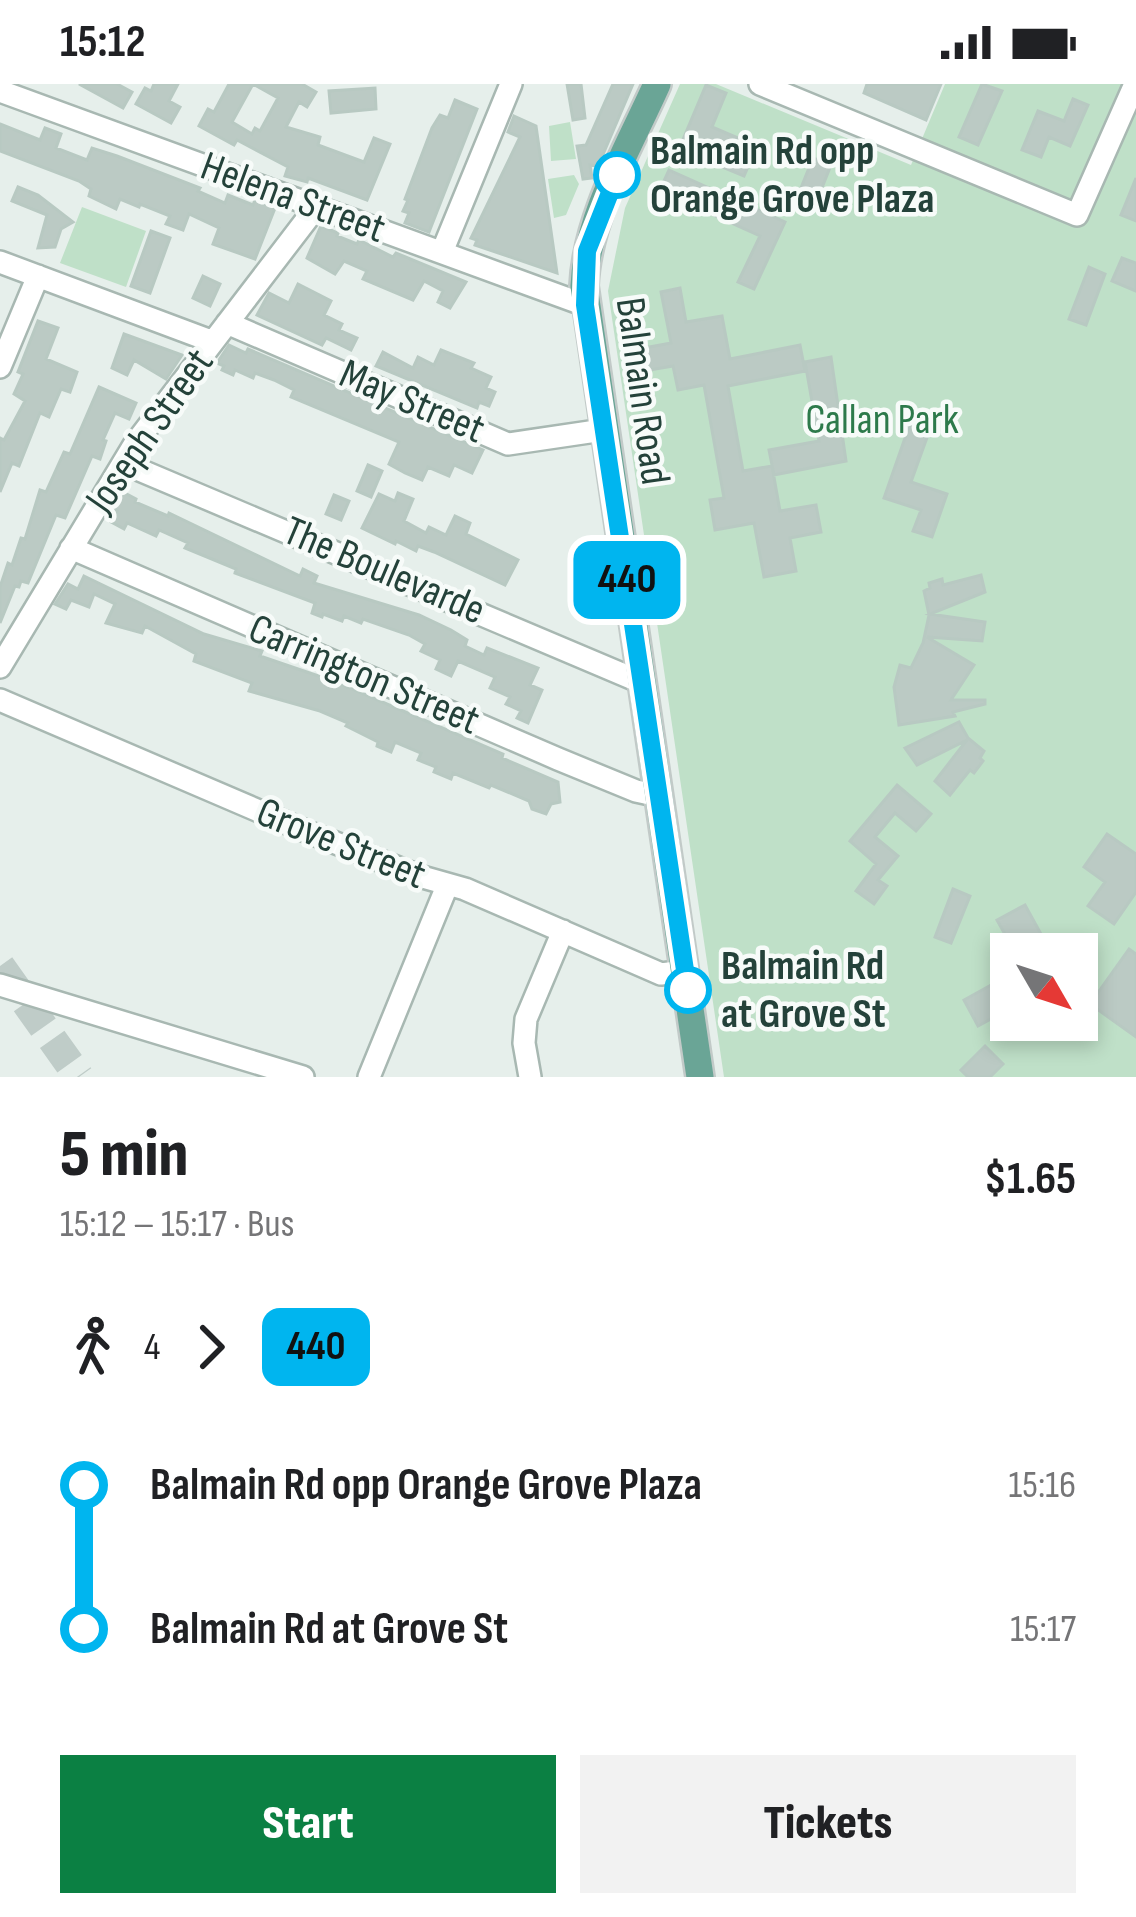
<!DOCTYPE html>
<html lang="en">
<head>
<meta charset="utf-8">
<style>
  :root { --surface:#fff; --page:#f2f2f2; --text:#202124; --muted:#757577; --accent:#0b8043 }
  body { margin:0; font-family:"Sofia Sans Condensed",sans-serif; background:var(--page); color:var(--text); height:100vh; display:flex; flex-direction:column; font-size:45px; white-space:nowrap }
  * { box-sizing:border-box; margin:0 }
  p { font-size:39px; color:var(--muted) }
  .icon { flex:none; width:66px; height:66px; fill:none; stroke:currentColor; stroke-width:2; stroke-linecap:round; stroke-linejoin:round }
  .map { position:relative; height:993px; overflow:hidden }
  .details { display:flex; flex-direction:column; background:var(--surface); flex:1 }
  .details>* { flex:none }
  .badge { padding:0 24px; border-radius:18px; font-size:42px; line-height:78px }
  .needle { width:78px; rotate:129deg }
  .buttons { position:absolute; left:990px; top:849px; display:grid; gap:24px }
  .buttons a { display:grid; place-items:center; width:108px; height:108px; border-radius:0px; background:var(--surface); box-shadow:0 6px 18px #0003; font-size:60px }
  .map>.badge { position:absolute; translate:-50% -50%; box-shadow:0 0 0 6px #fff }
  .legs { display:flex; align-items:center; gap:18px; height:132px; padding:0 60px; font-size:39px }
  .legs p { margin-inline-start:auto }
  .summary { display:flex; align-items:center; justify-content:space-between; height:204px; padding:0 60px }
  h1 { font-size:66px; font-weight:800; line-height:90px }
  .primary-button { display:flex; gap:24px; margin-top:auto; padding:24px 60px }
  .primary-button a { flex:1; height:138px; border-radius:0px; background:var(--accent); color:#fff; font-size:48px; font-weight:800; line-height:138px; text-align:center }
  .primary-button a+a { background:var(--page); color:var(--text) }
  ul { padding:0 60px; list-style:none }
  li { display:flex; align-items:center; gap:42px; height:144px; font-size:45px }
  li i { display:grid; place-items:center; width:18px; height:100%; margin:0 15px; background:currentColor }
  li i::after { content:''; width:30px; height:30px; margin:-15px; border:9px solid; border-radius:50%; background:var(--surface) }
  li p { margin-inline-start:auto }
  li:first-child i { background:linear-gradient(#0000 50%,currentColor 0) }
  li:last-child i { background:linear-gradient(currentColor 50%,#0000 0) }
  .status { display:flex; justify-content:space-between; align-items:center; height:84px; padding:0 60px; background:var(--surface); direction:ltr }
  .status svg { height:33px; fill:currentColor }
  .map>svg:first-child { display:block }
  .green { fill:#bfe0c8; fill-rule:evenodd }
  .building { fill:#bbcac4; stroke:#b8c9c2; stroke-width:3 }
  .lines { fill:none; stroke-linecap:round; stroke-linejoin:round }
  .highway-tunnel { stroke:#bfccc8; stroke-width:30; stroke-dasharray:30 15; stroke-linecap:butt }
  .minor-casing { stroke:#a8b8b2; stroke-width:26 }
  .major-casing { stroke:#c2cac8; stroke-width:32 }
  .minor { stroke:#fff; stroke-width:21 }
  .major { stroke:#6aa596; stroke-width:27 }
  .line-1-casing { stroke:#fff; stroke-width:27 }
  .line-1 { stroke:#00b5ef; stroke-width:18 }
  .stop-1-dot { fill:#fff; stroke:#00b5ef; stroke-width:6 }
  .labels { text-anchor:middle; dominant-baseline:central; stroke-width:9; stroke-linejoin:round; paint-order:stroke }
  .stop-label { font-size:42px; font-weight:bold; fill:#24423a; stroke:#f7fbf9; text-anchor:start }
  .street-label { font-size:42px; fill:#24423a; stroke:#f7fbf9 }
  .park-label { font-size:42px; fill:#2d7a4b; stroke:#f7fbf9 }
</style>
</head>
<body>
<div class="status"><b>15:12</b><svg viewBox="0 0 49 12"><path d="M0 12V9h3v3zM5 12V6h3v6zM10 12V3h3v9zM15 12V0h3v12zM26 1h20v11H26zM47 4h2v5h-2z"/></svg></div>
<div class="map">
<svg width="1136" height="993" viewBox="0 0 1136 993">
  <rect width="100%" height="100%" fill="#e6efeb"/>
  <!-- green -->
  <path class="green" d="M680 0H716L911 81 945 0H1136V993H724L608 207 625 124ZM1011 870H1077V936H1011Z
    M570 38 576 75 551 77 549 42Z
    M574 91 579 100 566 131 554 134 548 95Z
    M82 123 146 147 126 203 60 179Z"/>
  <!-- building -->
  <path class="building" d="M79 0H117L132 8 123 24Z
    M154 0H178L169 17 180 23 171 39 136 20 145 4 151 7Z
    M229 0H253L232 38 252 50 255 44 260 47 278 14 253 0H302L316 8 307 23 299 18 286 43 320 53 318 61 364 78 374 54 390 60 367 116 308 94 307 98 285 92 288 83 237 56 234 61 199 42 208 25 214 28Z
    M567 0H581L585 34 573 36Z
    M613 0H633L598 82 590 81 592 94 583 95 577 62 586 61Z
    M867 0H941L926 36 864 9Z
    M982 0 1002 7 978 61 959 53Z
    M706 1 726 9 712 43 757 62 744 92 679 65Z
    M375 4 376 25 331 29 329 7Z
    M1073 15 1088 21 1070 62 1049 53 1041 73 1022 66 1038 27 1064 37Z
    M455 16 477 25 429 148 405 139 409 129 403 127 408 116 405 115 432 44 440 31 448 34Z
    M514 32 536 42 557 189 475 161 477 156 471 154 520 53 508 48Z
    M0 40 40 56 45 44 61 50 56 64 87 76 92 64 117 72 200 104 198 107 225 119 228 111 253 121 255 116 275 124 255 175 213 160 219 144 189 130 183 146 166 140 170 132 140 120 139 123 120 115 116 125 89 112 91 105 79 97 0 67Z
    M813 74 831 81 815 121 797 114Z
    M669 86 785 138 754 205 738 198 760 152 680 116 674 130 653 121Z
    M1136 94V137L1121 131Z
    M18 103 38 111 73 138 61 145 55 163 38 164 47 131 12 117Z
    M321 142 338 149 337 152 357 160 359 156 393 173 396 169 466 198 450 224 438 218 443 207 424 197 413 216 363 195 367 187 344 177 335 190 307 174Z
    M151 147 170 154 150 209 131 202Z
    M1122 174 1136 179V207L1112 197Z
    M1089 183 1105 190 1086 241 1069 235Z
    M203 192 220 200 210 222 193 214Z
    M298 200 331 217 324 231 342 240 339 246 357 254 351 266 326 254 322 261 257 231 269 209 289 219Z
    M680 204 686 238 722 232 730 275 800 261 805 287 728 302 743 387 772 382 780 427 816 421 821 448 790 454 796 487 764 493 754 439 715 446 710 416 724 414 704 301 678 306 673 282 632 289 628 267 671 259 661 208Z
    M38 237 58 244 46 275 77 288 70 308 61 305 49 333 40 329 19 382 12 379 0 408V354L4 356 25 317 14 310 23 290 18 288Z
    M124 250 182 271 166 295 134 276 127 291 112 284Z
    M229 261 246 269 248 265 483 366 472 389 454 381 449 392 428 383 422 396 405 389 389 380 399 358 291 313 294 306 274 296 255 289 253 294 235 286 233 291 222 286 224 282 217 279Z
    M441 266 474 279 471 284 491 293 486 304 495 308 489 322 479 318 477 324 376 282 383 268 413 284 418 273 434 281Z
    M831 273 846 377 774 391 769 366 819 357 805 278Z
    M99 303 136 319 129 335 115 329 103 356 106 357 100 375 92 372 65 434 56 431 28 499 21 497 19 503 15 502 0 539V503L8 479 12 481 21 454 25 455 40 406 46 408 64 368 70 370Z
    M913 331 933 337 911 398 947 410 932 453 913 447 921 426 884 414Z
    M368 381 382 387 371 413 357 407Z
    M123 408 136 415 135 418 168 432 169 429 300 492 303 485 317 492 314 499 419 531 451 546 467 556 465 562 484 571 487 564 538 584 530 601 542 606 528 639 517 634 521 627 506 620 510 613 490 604 495 593 458 577 451 592 436 585 440 576 421 567 425 560 409 551 363 535 361 539 344 532 342 537 323 530 322 533 312 529 315 519 235 489 236 485 185 464 188 459 159 446 156 452 127 439 124 445 111 438 117 427 113 425Z
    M398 409 413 415 404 437 426 449 429 443 446 451 455 432 470 439 466 450 518 476 505 501 434 468 418 462 416 467 396 457 395 460 362 444 379 410 395 417Z
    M334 411 349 417 341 436 326 430Z
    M981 491 985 508 930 530 985 538 982 557 927 553 974 581 951 616H985V620L953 628 955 632 899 641 894 603 900 581 911 584 923 559 929 531 924 507 930 504 929 499 942 495 943 501Z
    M84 492 204 550 262 567 260 572 336 598 503 670 502 674 558 698 560 718 551 720 546 730 532 725 529 717 491 701 489 704 453 689 451 695 434 688 436 683 418 676 421 669 395 658 391 668 377 662 378 658 346 642 348 639 320 627 249 607 252 599 194 577 196 570 145 542 142 549 106 539 115 520 94 510 89 523 71 516 66 525 55 520 68 500 78 505Z
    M959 638 968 654 984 667 980 674 983 677 974 689 970 686 950 711 935 697 967 656 917 681 905 664Z
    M897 701 931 730 916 747 895 729 875 753 898 772 878 796 887 802 874 820 856 807 876 780 850 757Z
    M1107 750 1136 770V808L1114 840 1088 822 1105 798 1084 783Z
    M953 805 970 812 951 859 935 853Z
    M1025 821 1052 870H1016L997 836Z
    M1129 865 1136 870V953L1090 920Z
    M1011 890V924L978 942 964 916Z
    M985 962 1003 980 990 993H968L961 986Z"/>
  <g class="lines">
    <!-- highway-tunnel -->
    <path class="highway-tunnel" d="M0 882 79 993"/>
    <!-- minor casing -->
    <g class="minor-casing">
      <path id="minor" d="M760 0 1077 131 1135 0
        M0 7 585 221
        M442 168 511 0
        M0 178 211 257
        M227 239 508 360 603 346
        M0 283 38 192
        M123 379 643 599
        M71 464 558 675 636 707 659 712
        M0 583 134 361 317 122
        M0 616 308 748 419 792 465 805 661 890 685 887
        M0 901 303 993
        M369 993 447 802
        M530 993 524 959 526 935 563 847"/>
    </g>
    <!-- major casing -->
    <g class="major-casing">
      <path id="major" d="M657 0C629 63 587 132 584 202L700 993"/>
    </g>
    <!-- minor -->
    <use href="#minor" class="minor"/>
    <!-- major -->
    <use href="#major" class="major"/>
  </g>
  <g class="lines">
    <!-- line-1 casing -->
    <g class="line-1-casing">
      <path id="line-1" d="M617 91 587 167 585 221 688 906"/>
    </g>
    <!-- line-1 -->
    <use href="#line-1" class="line-1"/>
  </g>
  <!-- markers -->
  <g class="stop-1-dot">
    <circle cx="617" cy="91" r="21"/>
    <circle cx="688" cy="906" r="21"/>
  </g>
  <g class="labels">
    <!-- stop labels -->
    <g class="stop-label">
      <text x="650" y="67">Balmain Rd opp<tspan x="650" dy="48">Orange Grove Plaza</tspan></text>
      <text x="721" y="882">Balmain Rd<tspan x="721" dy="48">at Grove St</tspan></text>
    </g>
    <!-- street labels -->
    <g class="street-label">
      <text transform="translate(293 114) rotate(20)">Helena Street</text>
      <text transform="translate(642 307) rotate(82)">Balmain Road</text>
      <text transform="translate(412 318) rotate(23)">May Street</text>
      <text transform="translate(150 347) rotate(-55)">Joseph Street</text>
      <text transform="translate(384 487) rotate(23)">The Boulevarde</text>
      <text transform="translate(364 591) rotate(23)">Carrington Street</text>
      <text transform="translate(341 760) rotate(22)">Grove Street</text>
    </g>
    <!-- park labels -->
    <g class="park-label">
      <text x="882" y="336">Callan Park</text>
    </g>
  </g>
</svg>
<div class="buttons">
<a><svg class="needle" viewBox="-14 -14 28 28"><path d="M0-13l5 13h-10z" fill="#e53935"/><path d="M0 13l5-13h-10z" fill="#757577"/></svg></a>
</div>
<b class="badge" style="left:627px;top:496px;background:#00b5ef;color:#111">440</b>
</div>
<section class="details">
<div class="summary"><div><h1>5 min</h1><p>15:12 – 15:17 · Bus</p></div><b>$1.65</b></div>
<div class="legs"><svg class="icon" aria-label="walk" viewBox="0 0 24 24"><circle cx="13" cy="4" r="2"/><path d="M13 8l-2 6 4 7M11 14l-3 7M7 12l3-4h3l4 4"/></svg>4<svg class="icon" aria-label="forward" viewBox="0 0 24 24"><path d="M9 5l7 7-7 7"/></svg><b class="badge" style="background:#00b5ef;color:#111">440</b></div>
<ul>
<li><i style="color:#00b5ef"></i><b>Balmain Rd opp Orange Grove Plaza</b><p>15:16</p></li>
<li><i style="color:#00b5ef"></i><b>Balmain Rd at Grove St</b><p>15:17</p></li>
</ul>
<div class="primary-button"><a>Start</a><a>Tickets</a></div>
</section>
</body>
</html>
